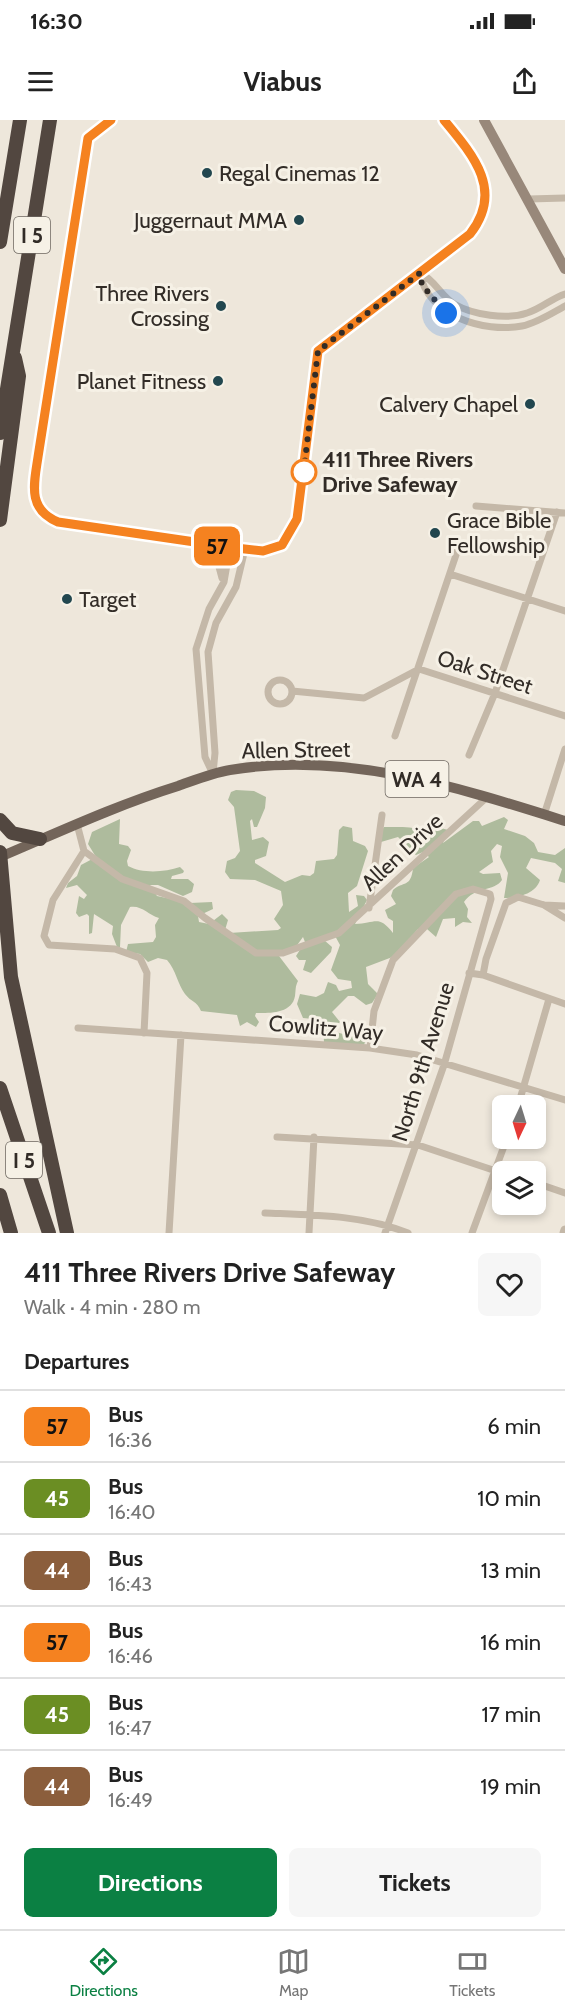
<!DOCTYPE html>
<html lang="en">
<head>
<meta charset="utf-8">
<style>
  :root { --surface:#fff; --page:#f6f6f6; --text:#222; --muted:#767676; --line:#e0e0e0; --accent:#0b8043 }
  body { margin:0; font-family:Cabin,sans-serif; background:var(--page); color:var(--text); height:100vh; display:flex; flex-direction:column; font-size:22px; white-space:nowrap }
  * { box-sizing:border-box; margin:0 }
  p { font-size:20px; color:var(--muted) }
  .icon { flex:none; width:33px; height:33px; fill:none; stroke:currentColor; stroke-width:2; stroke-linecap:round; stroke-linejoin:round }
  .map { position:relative; height:1113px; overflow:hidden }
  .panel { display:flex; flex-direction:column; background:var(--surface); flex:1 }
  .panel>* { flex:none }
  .badge { padding:0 12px; border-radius:9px; font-size:21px; line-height:39px }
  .needle { width:39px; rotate:184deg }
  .tools { position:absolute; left:492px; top:975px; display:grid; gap:12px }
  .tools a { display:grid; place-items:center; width:54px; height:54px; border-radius:9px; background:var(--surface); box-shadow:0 3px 9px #0003; font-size:30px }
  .you { position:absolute; width:30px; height:30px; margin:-15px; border:4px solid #fff; border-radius:50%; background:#1a73e8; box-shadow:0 0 0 9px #1a73e833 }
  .map>.badge { position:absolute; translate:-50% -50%; box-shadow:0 0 0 3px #fff }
  h2 { padding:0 24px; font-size:22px; line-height:54px }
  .round { display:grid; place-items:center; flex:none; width:63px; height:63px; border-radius:9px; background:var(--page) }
  .summary { display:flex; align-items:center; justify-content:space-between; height:102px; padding:0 24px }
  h1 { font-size:28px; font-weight:700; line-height:45px }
  .action { display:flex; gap:12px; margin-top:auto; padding:12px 24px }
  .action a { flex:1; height:69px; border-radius:9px; background:var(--accent); color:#fff; font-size:24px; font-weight:700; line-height:69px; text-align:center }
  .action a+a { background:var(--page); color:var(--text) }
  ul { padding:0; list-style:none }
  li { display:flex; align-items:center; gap:18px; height:72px; padding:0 24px; border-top:2px solid var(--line) }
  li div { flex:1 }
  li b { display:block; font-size:22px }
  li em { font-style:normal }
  li .badge { min-width:66px; font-weight:700; text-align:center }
  .status { display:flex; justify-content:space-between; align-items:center; height:42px; padding:0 30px; background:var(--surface); direction:ltr }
  .status svg { height:16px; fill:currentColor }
  header { display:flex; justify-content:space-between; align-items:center; height:78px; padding:0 24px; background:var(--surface); font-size:27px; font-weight:700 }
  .tab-bar { display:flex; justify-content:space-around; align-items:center; height:84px; border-top:2px solid var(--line); background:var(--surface); font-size:16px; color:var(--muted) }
  .tab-bar a { display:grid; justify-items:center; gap:3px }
  .tab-bar .current { color:var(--accent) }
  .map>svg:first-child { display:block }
  .green { fill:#aebb9d }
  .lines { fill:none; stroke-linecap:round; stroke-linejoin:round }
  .minor { stroke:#c4b8a8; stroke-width:7 }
  .tertiary { stroke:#c4b8a8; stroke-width:9 }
  .secondary { stroke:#98887a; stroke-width:10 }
  .primary { stroke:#73655a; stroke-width:10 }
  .motorway { stroke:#524740; stroke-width:14 }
  .line-casing { stroke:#fff; stroke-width:14 }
  .line { stroke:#f58220; stroke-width:9 }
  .walk { stroke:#322c27; stroke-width:6; stroke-dasharray:0 10.8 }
  .poi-dot { fill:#22474f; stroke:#f6f1e6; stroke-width:2 }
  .stop-dot { fill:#fff; stroke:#f58220; stroke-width:3 }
  .labels { text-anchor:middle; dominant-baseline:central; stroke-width:6; stroke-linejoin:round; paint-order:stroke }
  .shield { fill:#f6f1e6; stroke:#6d6760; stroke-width:1.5 }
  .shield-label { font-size:21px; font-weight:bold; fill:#322c27 }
  .poi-label { font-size:22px; fill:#322c27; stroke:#f6f1e6; text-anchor:end }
  .stop-label { font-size:22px; font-weight:bold; fill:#322c27; stroke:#f6f1e6; text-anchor:start }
  .street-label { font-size:22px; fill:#322c27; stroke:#f6f1e6 }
</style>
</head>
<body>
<div class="status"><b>16:30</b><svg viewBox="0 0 49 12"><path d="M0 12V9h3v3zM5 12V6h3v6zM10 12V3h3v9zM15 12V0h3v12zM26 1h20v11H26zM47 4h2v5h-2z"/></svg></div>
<header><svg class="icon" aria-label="menu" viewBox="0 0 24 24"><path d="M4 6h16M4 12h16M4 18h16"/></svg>Viabus<svg class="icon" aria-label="share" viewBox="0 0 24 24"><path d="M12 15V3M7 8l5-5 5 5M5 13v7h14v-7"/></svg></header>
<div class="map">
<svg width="565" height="1113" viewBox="0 0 565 1113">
  <rect width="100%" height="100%" fill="#eee7db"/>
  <!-- green -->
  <path class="green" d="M236 670 254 671 266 677 265 688 257 707H254L252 699 250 701 252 720 263 717 269 722 266 736 255 740V743L285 762 302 755 310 756 314 753 316 741 334 739 337 735 339 710 343 706 352 708 353 721 365 726 368 731 357 766 348 773 349 792 358 786 356 775 364 776 367 780 355 804C375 804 378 794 393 813V801L388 798 385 790 396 784 391 776 393 770C403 761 411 768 413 748L429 737 423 732 416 735 402 726V721L398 717 381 722V712L384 707C393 707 413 706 420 710L427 704 448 710 443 723 473 701H479L482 706 504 697 508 700 504 709 525 716 534 723 538 732 555 735 565 728V763L558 761 562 749 555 743 531 738 526 748 540 760C536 774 517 778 504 778L508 753 500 737 502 726 497 724 491 731 493 742 479 752 483 754 500 753 502 760C494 772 475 766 464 782L468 789 467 797 472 803 463 802 455 807V798L443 799 436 817 427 809H418L395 836 366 847 368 864 378 874 372 883 366 885 354 876H348L332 892 340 902 332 909V911L343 914 348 908H353L357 916 366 921 363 926 324 923 323 900 303 898 297 884 300 874 316 877 324 873 328 862 336 865 339 871 352 868 351 861 338 859 331 850 340 825 334 814 324 820 332 827 331 832 311 853 303 850 306 840H299L296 836 305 822 303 817 295 828 279 836 298 861C295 867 296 869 295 876 292 894 269 893 256 893L255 896 259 902 256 907 247 902 240 906 237 895 201 891C197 881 191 882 185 874 178 865 176 850 167 840L158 838 148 842 140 834 126 832 128 824 153 822 156 817 155 805 159 798C148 795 142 785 130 787L121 805 120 827H117L112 814 113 806 94 794 92 813 89 814V796L87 794 79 797 76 793 79 776 84 779 87 775 77 765 66 768 68 763 77 756 81 745 96 737 88 724 92 712 120 699 119 724 128 726 131 730 127 741 128 746C143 754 165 752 180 747L184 751 183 753 172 756 171 759H188L194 764 192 772 183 776 158 765H150L157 776 190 783 212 782 213 789 198 796 199 802 209 804 222 794 228 800 225 810 229 813 278 810 281 808 274 799 283 785 281 771 255 760 230 759 225 752 227 741 235 738 240 731 234 687 228 680 231 672Z"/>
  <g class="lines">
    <!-- minor -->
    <path class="minor" d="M111 0 88 18 38 337C34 364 27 389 58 402L199 424 263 431 282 425 290 414 297 398 318 231 470 114C504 71 474 36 444 0
      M529 79 565 78
      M420 153C427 196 484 213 522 206 537 203 552 193 565 186
      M420 153C435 160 440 175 454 184 473 195 507 200 527 193 541 189 552 178 565 174
      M476 386 565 393
      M199 424 218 443 222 458
      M450 454 565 491
      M268 572a12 12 0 1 1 24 0a12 12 0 1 1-24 0Z
      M292 571 364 578 419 549 565 596
      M395 616 458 429
      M469 635 495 573 557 392
      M213 653 215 633 208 532 216 503 236 467 245 429
      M213 654 205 637 196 529 209 489 224 462 230 427
      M544 695 565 629
      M77 704 84 731 53 780 44 816 49 825 115 829 140 838 147 853 144 913
      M84 731 122 759 184 781 205 798 256 833H283L339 813 485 679
      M544 785 565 798
      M369 788 382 695
      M469 853 483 855 565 884
      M483 855 486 839 506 783 518 777 544 785 565 786
      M78 908 370 928 417 935 565 980
      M370 928 374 891 393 840 456 774 473 769 490 774 491 779 444 945 385 1113
      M518 986 549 879
      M277 1017 418 1025 502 1053
      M536 1063 565 1073
      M265 1093C312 1095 364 1095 408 1113
      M169 1113 181 915
      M309 1113 314 1017
      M472 1113 507 1018"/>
    <!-- tertiary -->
    <path class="tertiary" d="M564 1113 565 1110"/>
    <!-- secondary -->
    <path class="secondary" d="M484 0 565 149"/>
    <!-- primary -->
    <path class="primary" d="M0 737C59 712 117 685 178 666 195 660 212 653 230 650 345 631 457 667 565 701"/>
    <!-- motorway -->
    <path class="motorway" d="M0 122 20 0
      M0 313 50 0
      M0 400 19 256 15 238
      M0 700 12 713 40 719
      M0 732 11 857 67 1113
      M0 968 49 1113
      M0 1075 11 1113"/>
  </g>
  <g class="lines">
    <!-- line casing -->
    <g class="line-casing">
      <path id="line" d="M111 0 88 18 38 337C34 364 27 389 58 402L236 428 263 431 282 425 297 399 318 231 470 114C504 71 474 36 444 0"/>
    </g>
    <!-- line -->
    <use href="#line" class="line"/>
    <!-- walk -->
    <path class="walk" d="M304 352 303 357 318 231 420 153 422 165 446 193"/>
  </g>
  <!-- markers -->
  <g class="poi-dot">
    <circle cx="207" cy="53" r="6"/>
    <circle cx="299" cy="100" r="6"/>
    <circle cx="221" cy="186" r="6"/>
    <circle cx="218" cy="261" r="6"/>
    <circle cx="530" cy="284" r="6"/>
    <circle cx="435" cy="413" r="6"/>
    <circle cx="67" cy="479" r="6"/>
  </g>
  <circle class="stop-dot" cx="304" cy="352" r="12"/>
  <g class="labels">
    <!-- shield labels -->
    <g class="shield">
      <rect x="14" y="97" width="36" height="36" rx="4.5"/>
      <rect x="385.5" y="641" width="63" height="36" rx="4.5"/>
      <rect x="6" y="1022" width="36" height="36" rx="4.5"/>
    </g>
    <g class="shield-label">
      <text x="32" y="115">I 5</text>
      <text x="417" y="659">WA 4</text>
      <text x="24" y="1040">I 5</text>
    </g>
    <!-- poi labels -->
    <g class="poi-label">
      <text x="219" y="53" text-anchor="start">Regal Cinemas 12</text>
      <text x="287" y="100">Juggernaut MMA</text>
      <text x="209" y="173">Three Rivers<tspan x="209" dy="25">Crossing</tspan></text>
      <text x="206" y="261">Planet Fitness</text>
      <text x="518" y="284">Calvery Chapel</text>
      <text x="447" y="400" text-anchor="start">Grace Bible<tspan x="447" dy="25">Fellowship</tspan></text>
      <text x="79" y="479" text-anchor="start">Target</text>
    </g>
    <!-- stop labels -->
    <g class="stop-label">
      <text x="322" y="339">411 Three Rivers<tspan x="322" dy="25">Drive Safeway</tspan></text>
    </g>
    <!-- street labels -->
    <g class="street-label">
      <text transform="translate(485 552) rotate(18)">Oak Street</text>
      <text transform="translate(296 630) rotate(-1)">Allen Street</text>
      <text transform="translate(402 732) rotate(-43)">Allen Drive</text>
      <text transform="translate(326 908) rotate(5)">Cowlitz Way</text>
      <text transform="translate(423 942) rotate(-73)">North 9th Avenue</text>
    </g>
  </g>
</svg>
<div class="tools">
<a><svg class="needle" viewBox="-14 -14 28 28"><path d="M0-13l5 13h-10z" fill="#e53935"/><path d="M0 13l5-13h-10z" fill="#767676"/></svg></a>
<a><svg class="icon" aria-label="layers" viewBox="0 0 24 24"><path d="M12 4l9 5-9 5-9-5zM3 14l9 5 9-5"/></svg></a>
</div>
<div class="you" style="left:446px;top:193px"></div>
<b class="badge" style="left:217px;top:426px;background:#f58220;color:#111">57</b>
</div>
<section class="panel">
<div class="summary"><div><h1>411 Three Rivers Drive Safeway</h1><p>Walk · 4 min · 280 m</p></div><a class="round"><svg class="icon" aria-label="heart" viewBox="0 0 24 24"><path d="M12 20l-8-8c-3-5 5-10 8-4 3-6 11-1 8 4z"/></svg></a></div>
<h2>Departures</h2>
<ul>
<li><span class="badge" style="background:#f58220;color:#111">57</span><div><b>Bus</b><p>16:36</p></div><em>6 min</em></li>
<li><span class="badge" style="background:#6b8e23;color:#fff">45</span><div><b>Bus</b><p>16:40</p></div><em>10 min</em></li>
<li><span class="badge" style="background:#8b5e3c;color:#fff">44</span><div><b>Bus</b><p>16:43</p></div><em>13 min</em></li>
<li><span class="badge" style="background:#f58220;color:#111">57</span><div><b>Bus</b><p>16:46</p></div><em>16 min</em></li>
<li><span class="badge" style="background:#6b8e23;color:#fff">45</span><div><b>Bus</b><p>16:47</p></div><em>17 min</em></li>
<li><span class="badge" style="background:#8b5e3c;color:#fff">44</span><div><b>Bus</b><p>16:49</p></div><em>19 min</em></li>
</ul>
<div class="action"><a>Directions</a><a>Tickets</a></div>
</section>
<nav class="tab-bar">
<a class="current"><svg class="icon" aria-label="directions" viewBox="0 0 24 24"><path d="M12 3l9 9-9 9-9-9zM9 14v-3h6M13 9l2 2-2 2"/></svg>Directions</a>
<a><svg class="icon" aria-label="map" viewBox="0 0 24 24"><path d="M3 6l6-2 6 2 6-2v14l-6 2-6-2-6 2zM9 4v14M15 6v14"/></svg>Map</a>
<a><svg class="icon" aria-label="tickets" viewBox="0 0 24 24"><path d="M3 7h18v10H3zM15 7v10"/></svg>Tickets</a>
</nav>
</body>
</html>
